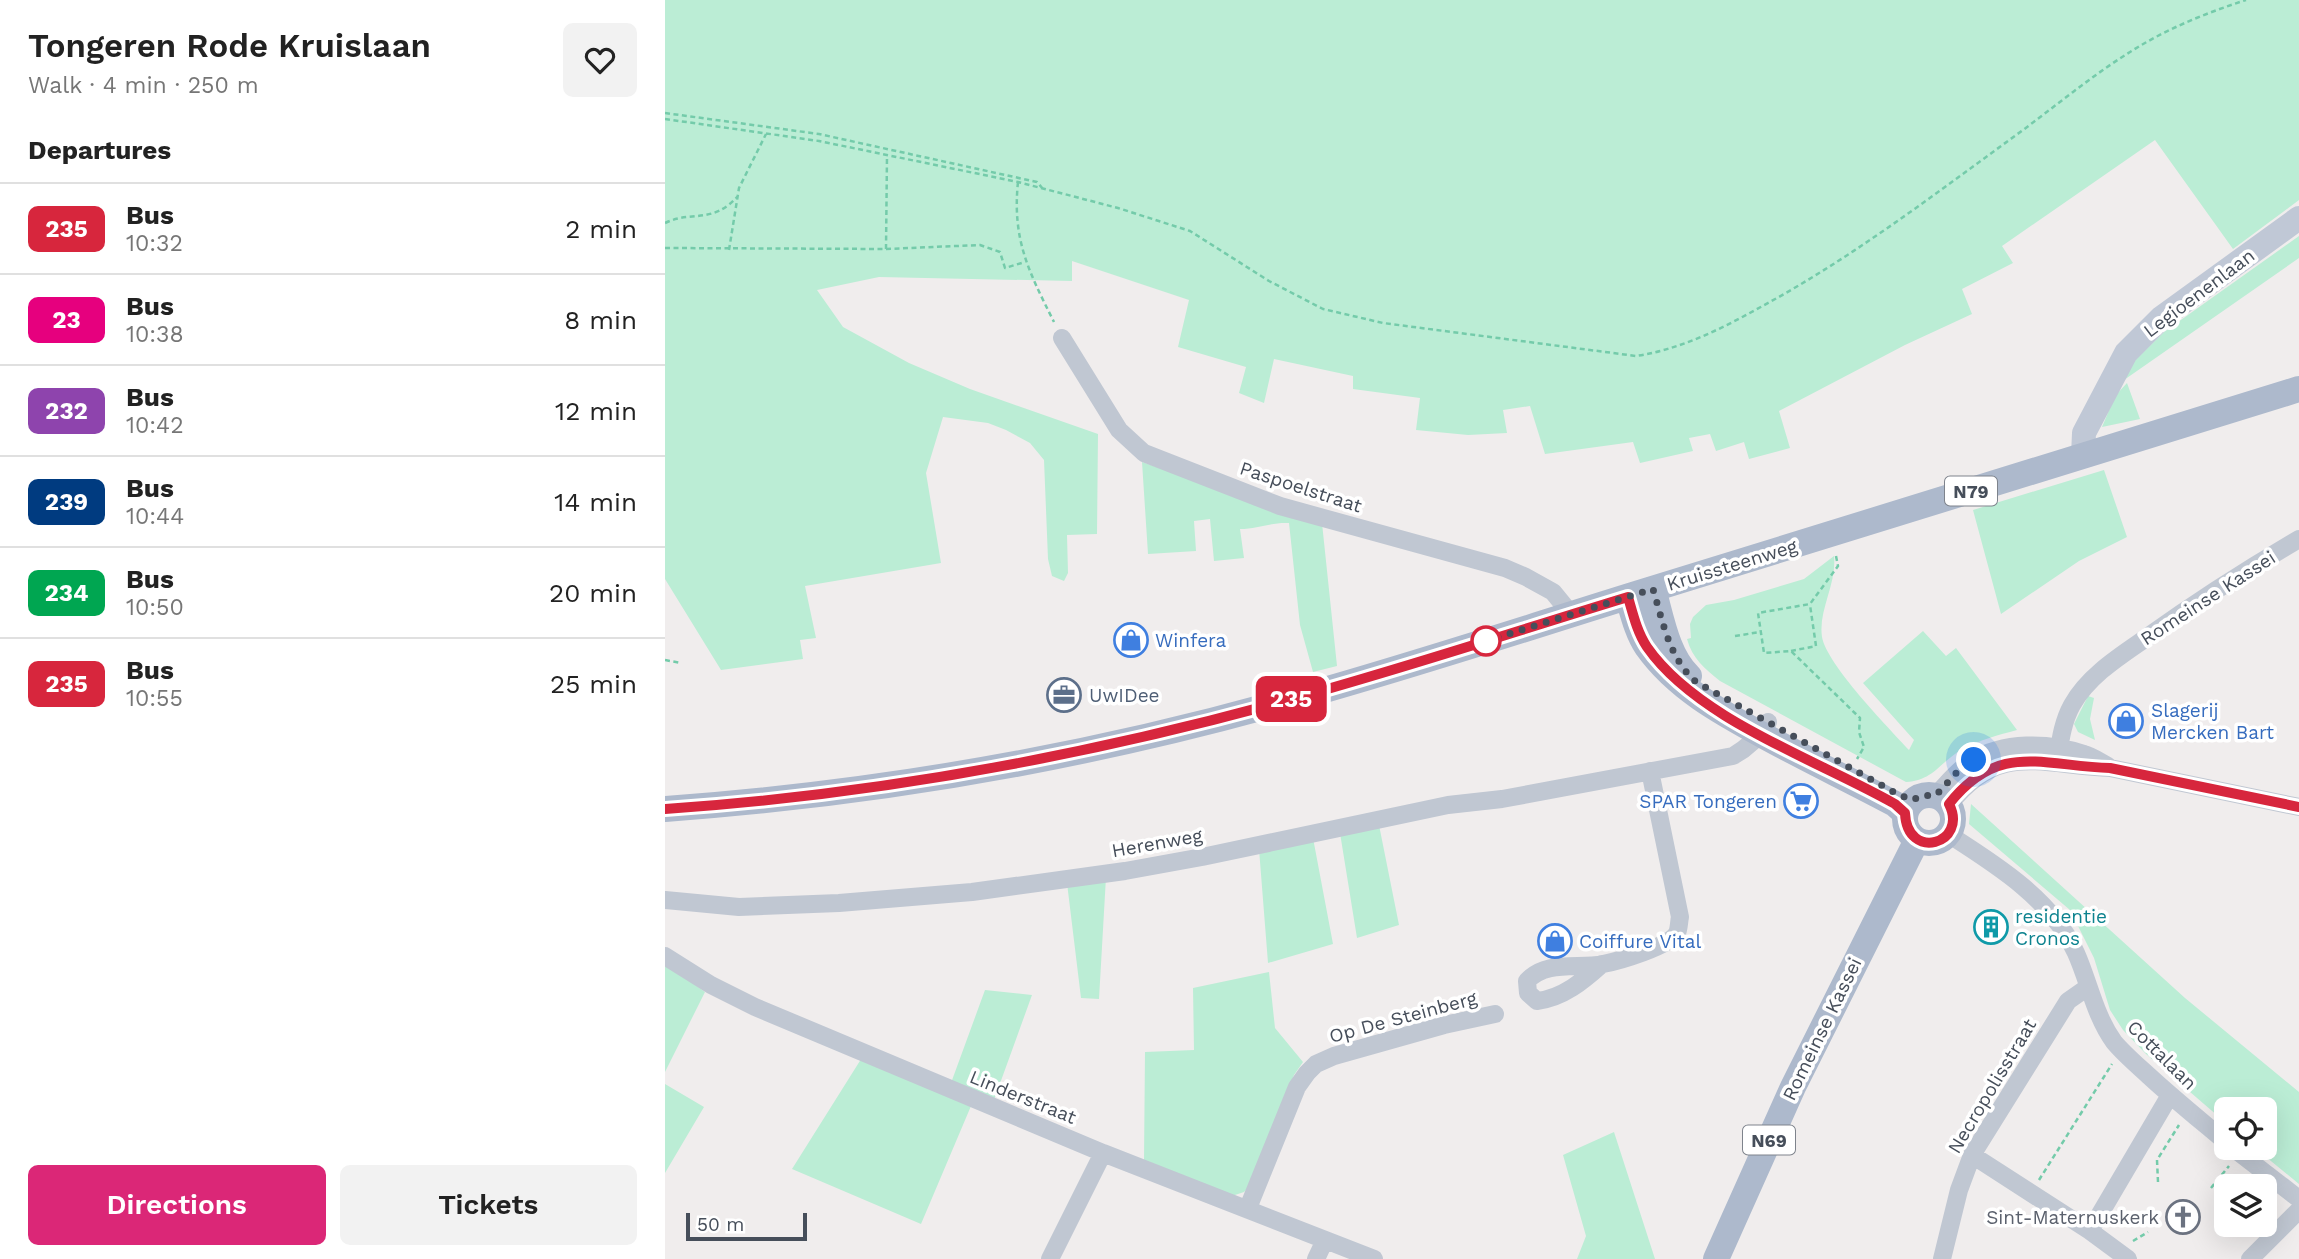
<!DOCTYPE html>
<html lang="en">
<head>
<meta charset="utf-8">
<style>
  :root { --surface:#fff; --page:#f2f2f2; --text:#222; --muted:#767676; --line:#e0e0e0; --accent:#db2777 }
  body { margin:0; font-family:"Work Sans",sans-serif; background:var(--page); color:var(--text); height:100vh; display:flex; flex-direction:column; font-size:26px; white-space:nowrap }
  * { box-sizing:border-box; margin:0 }
  p { font-size:23px; color:var(--muted) }
  .icon { flex:none; width:38px; height:38px; fill:none; stroke:currentColor; stroke-width:2; stroke-linecap:round; stroke-linejoin:round }
  .map { position:relative; flex:1; overflow:hidden }
  .panel { display:flex; flex-direction:column; background:var(--surface); width:665px }
  .panel>* { flex:none }
  .badge { padding:0 14px; border-radius:10px; font-size:24px; line-height:46px }
  .fabs { position:absolute; left:1549px; top:1097px; display:grid; gap:14px }
  .fabs a { display:grid; place-items:center; width:63px; height:63px; border-radius:10px; background:var(--surface); box-shadow:0 7px 28px #0002; font-size:35px }
  .scale { position:absolute; left:21px; bottom:18px; width:121px; box-sizing:border-box; padding-left:7px; border:4px solid #464e5a; border-top:0; font-size:19px; line-height:24px; white-space:nowrap; color:#464e5a; -webkit-text-stroke:5px #fff; paint-order:stroke }
  .you { position:absolute; width:35px; height:35px; margin:-18px; border:5px solid #fff; border-radius:50%; background:#1a73e8; box-shadow:0 0 0 10px #1a73e833 }
  .map>.badge { position:absolute; translate:-50% -50%; box-shadow:0 0 0 4px #fff }
  h2 { padding:0 28px; font-size:26px; line-height:63px }
  .round { display:grid; place-items:center; flex:none; width:74px; height:74px; border-radius:10px; background:var(--page) }
  .headline { display:flex; align-items:center; justify-content:space-between; height:119px; padding:0 28px }
  h1 { font-size:33px; font-weight:600; line-height:52px }
  .cta { display:flex; gap:14px; margin-top:auto; padding:14px 28px }
  .cta a { flex:1; height:80px; border-radius:10px; background:var(--accent); color:#fff; font-size:28px; font-weight:600; line-height:80px; text-align:center }
  .cta a+a { background:var(--page); color:var(--text) }
  ul { padding:0; list-style:none }
  li { display:flex; align-items:center; gap:21px; height:91px; padding:0 28px; border-top:2px solid var(--line) }
  li div { flex:1 }
  li b { display:block; font-size:26px }
  li em { font-style:normal }
  li .badge { min-width:77px; font-weight:700; text-align:center }
  main { display:flex; flex:1; min-height:0 }
  .map>svg:first-child { display:block }
  .green { fill:#bbedd5 }
  .lines { fill:none; stroke-linecap:round; stroke-linejoin:round }
  .path { stroke:#74cbaa; stroke-width:2.5; stroke-dasharray:5 3.5; stroke-linecap:butt }
  .street { stroke:#c0c7d2; stroke-width:18 }
  .secondary { stroke:#c0c8d6; stroke-width:24 }
  .primary { stroke:#adb9cc; stroke-width:26 }
  .line-casing { stroke:#fff; stroke-width:16 }
  .line { stroke:#d7263d; stroke-width:10 }
  .walk { stroke:#464e5a; stroke-width:7; stroke-dasharray:0 12.6 }
  .stop-dot { fill:#fff; stroke:#d7263d; stroke-width:3.5 }
  .labels { text-anchor:middle; dominant-baseline:central; stroke-width:7; stroke-linejoin:round; paint-order:stroke }
  .shield { fill:#fff; stroke:#7e838c; stroke-width:2 }
  .shield-label { font-size:18px; font-weight:bold; fill:#464e5a }
  .street-label { font-size:19px; fill:#464e5a; stroke:#fff }
  .shop-label { font-size:19px; fill:#366cbe; stroke:#fff; text-anchor:start }
  .service-label { font-size:19px; fill:#4e5e75; stroke:#fff; text-anchor:start }
  .culture-label { font-size:19px; fill:#0d838f; stroke:#fff; text-anchor:start }
  .worship-label { font-size:19px; fill:#5b616d; stroke:#fff; text-anchor:end }
</style>
</head>
<body>
<main>
<section class="panel">
<div class="headline"><div><h1>Tongeren Rode Kruislaan</h1><p>Walk · 4 min · 250 m</p></div><a class="round"><svg class="icon" aria-label="heart" viewBox="0 0 24 24"><path d="M12 20l-8-8c-3-5 5-10 8-4 3-6 11-1 8 4z"/></svg></a></div>
<h2>Departures</h2>
<ul>
<li><span class="badge" style="background:#d7263d;color:#fff">235</span><div><b>Bus</b><p>10:32</p></div><em>2 min</em></li>
<li><span class="badge" style="background:#e6007e;color:#fff">23</span><div><b>Bus</b><p>10:38</p></div><em>8 min</em></li>
<li><span class="badge" style="background:#8e44ad;color:#fff">232</span><div><b>Bus</b><p>10:42</p></div><em>12 min</em></li>
<li><span class="badge" style="background:#003b80;color:#fff">239</span><div><b>Bus</b><p>10:44</p></div><em>14 min</em></li>
<li><span class="badge" style="background:#00a651;color:#fff">234</span><div><b>Bus</b><p>10:50</p></div><em>20 min</em></li>
<li><span class="badge" style="background:#d7263d;color:#fff">235</span><div><b>Bus</b><p>10:55</p></div><em>25 min</em></li>
</ul>
<div class="cta"><a>Directions</a><a>Tickets</a></div>
</section>
<div class="map">
<svg width="1634" height="1259" viewBox="0 0 1634 1259">
  <rect width="100%" height="100%" fill="#f0eded"/>
  <!-- green -->
  <path class="green" d="M0 0H1634V200L1568 249 1490 140 1337 246 1348 263 1297 289 1307 314 1240 345 1114 411 1125 448 1084 459 1079 442 1051 451 1045 434 1024 438 1028 451 975 463 968 442 880 454 865 406 838 410 842 433 803 435 751 430 755 398 688 389V376L609 359 599 403 574 393 581 367 513 347 524 300 407 261V281L214 277 152 290 178 327 244 363 305 389 433 434 432 534 402 535 403 573 399 581 387 576 383 559 379 460 365 443 341 430 323 423 278 417 261 473 276 563 140 586 151 638 135 640 138 659 56 670 0 579Z
    M1634 236V258L1459 380 1466 364 1499 332Z
    M1462 383 1475 419 1437 427 1450 396Z
    M477 462 657 523 672 666 648 672 635 625 624 523C606 522 593 529 575 529L579 558 549 561 545 519 529 521 531 551 483 554Z
    M1439 470 1462 537 1414 561 1336 614 1308 510Z
    M1169 556C1172 584 1153 610 1157 637 1162 665 1223 727 1244 750L1249 740 1198 683 1258 631 1281 656 1291 648 1352 730C1333 735 1315 740 1298 749 1274 762 1270 780 1241 782L1055 681C1040 669 1027 658 1022 639L1026 638 1025 624 1028 617 1041 605 1069 600 1139 579Z
    M1423 696 1429 698 1425 719 1430 740 1413 732 1409 724Z
    M1306 804 1520 998 1634 1092V1184L1590 1148H1600V1110H1561V1123L1481 1054 1458 1030 1445 1010 1429 958 1405 910 1304 824Z
    M714 825 734 925 692 938 675 833Z
    M648 838 668 944 603 963 594 849Z
    M441 877 434 999 416 998 402 883Z
    M0 963 40 992 0 1072Z
    M604 972 610 1028 638 1062 629 1075 585 1186 579 1192 567 1196 479 1160 480 1052 529 1050 528 988Z
    M320 990 367 995 329 1100 286 1083Z
    M198 1056 306 1106 256 1224 127 1169Z
    M0 1084 39 1107 0 1173Z
    M949 1132 990 1259H912L921 1236 898 1155Z"/>
  <g class="lines">
    <!-- path -->
    <path class="path" d="M0 113 154 134 372 182 378 189
      M0 119 154 141 353 182 453 208 525 231 604 281 658 309 718 323 971 356C1023 348 1067 323 1112 298 1199 249 1278 188 1358 130 1393 104 1428 75 1465 52 1501 29 1541 13 1581 0
      M353 182C347 240 364 272 389 322
      M0 223C27 210 47 225 73 196
      M0 248 221 249 315 245 335 252 340 268 360 262
      M221 249 222 156
      M64 250 74 188 101 134
      M1171 556 1173 566 1145 604 1093 613 1099 653 1126 651 1195 718 1194 732 1199 747 1192 759
      M1070 636 1095 632
      M1126 651 1151 646 1145 605
      M0 660 16 663
      M1374 1180 1447 1064
      M1493 1182 1492 1160 1514 1125
      M1546 1188 1564 1166
      M1468 1241 1483 1232"/>
    <!-- street -->
    <path class="street" d="M397 338 454 430 479 453 615 506 840 568 861 577 888 592 906 614
      M1392 762C1395 743 1397 723 1407 705 1423 676 1455 656 1481 638 1531 602 1581 570 1634 539
      M1271 795C1283 783 1292 770 1307 761 1338 741 1384 742 1419 754 1427 756 1435 762 1443 766
      M1284 805C1334 740 1378 766 1445 768L1634 807
      M1283 834C1330 864 1388 900 1411 953 1424 982 1430 1016 1449 1042 1459 1054 1472 1065 1484 1076 1509 1099 1535 1120 1561 1142
      M0 900 74 907 174 903 307 892 460 871 537 857 783 805 837 799 1068 756C1084 747 1094 737 1103 722
      M0 956 46 985 90 1007 438 1153 709 1259
      M937 964C918 981 898 998 872 1001L863 993 862 981C881 960 913 969 938 964 954 961 1005 946 1012 933 1014 929 1014 921 1015 917L985 771
      M1568 1148 1634 1199
      M1307 1155 1425 1231 1463 1259
      M583 1208 632 1087 642 1073 651 1064 669 1056 779 1025 830 1014
      M1425 1231 1505 1095
      M385 1259 438 1153
      M651 1259 660 1240
      M1277 1259 1294 1190 1307 1155 1403 1001 1423 987
      M1585 1259 1634 1210"/>
    <!-- secondary -->
    <path class="secondary" d="M1418 456 1419 433 1461 353 1496 318 1634 218"/>
    <!-- primary -->
    <path class="primary" d="M988 589C996 616 1002 656 1024 676
      M963 597C968 614 972 632 982 647 1012 689 1057 713 1101 737 1143 760 1187 781 1230 804L1240 813
      M1240 819a24 24 0 1 1 48 0a24 24 0 1 1-48 0Z
      M0 809C206 794 412 759 610 704 731 671 849 632 968 595 1190 527 1412 458 1634 389
      M1051 1259 1128 1087 1252 840"/>
  </g>
  <g class="lines">
    <!-- line casing -->
    <g class="line-casing">
      <path id="line" d="M0 809C205 795 410 758 609 704 728 672 845 633 963 597 968 614 972 632 982 647 1033 720 1153 760 1230 804L1240 813C1242 862 1304 844 1284 804 1334 741 1377 766 1445 768L1634 807"/>
    </g>
    <!-- line -->
    <use href="#line" class="line"/>
    <!-- walk -->
    <path class="walk" d="M821 641 988 589C998 622 1004 658 1031 682L1234 795 1248 800 1255 796 1271 795 1295 769 1309 760"/>
  </g>
  <!-- icons -->
  <defs>
    <g id="shop-ring" transform="scale(1.75)"><circle r="9.5" fill="#fff" stroke="#3f7fe0" stroke-width="1.5"/><path d="M-5-2.5h2.3a2.7 3.5 0 0 1 5.4 0H5L5.5 6h-11ZM-1.5-2.5h3a1.5 2.3 0 0 0-3 0Z" fill="#3f7fe0"/></g>
    <g id="office-ring" transform="scale(1.75)"><circle r="9.5" fill="#fff" stroke="#5c6f8a" stroke-width="1.5"/><path d="M-6-3h4V-5.5h4V-3h4V5H-6ZM-1-4.5V-3h2v-1.5ZM-6 0V1H6V0Z" fill="#5c6f8a"/></g>
    <g id="supermarket-ring" transform="scale(1.75)"><circle r="9.5" fill="#fff" stroke="#3f7fe0" stroke-width="1.5"/><path d="M-6-5.5h2.5l.6 2H6L4.5 2H-2.5L-4.4-4H-6ZM-1.5 3.2a1.3 1.3 0 1 0 .1 0ZM3 3.2a1.3 1.3 0 1 0 .1 0Z" fill="#3f7fe0"/></g>
    <g id="building-ring" transform="scale(1.75)"><circle r="9.5" fill="#fff" stroke="#0f9aa8" stroke-width="1.5"/><path d="M-4-6H4V6H1V3H-1V6H-4ZM-2.5-4.3h1.7v1.8h-1.7ZM.8-4.3h1.7v1.8H.8ZM-2.5-1h1.7V.8h-1.7ZM.8-1h1.7V.8H.8Z" fill="#0f9aa8"/></g>
    <g id="church-ring" transform="scale(1.75)"><circle r="9.5" fill="#fff" stroke="#6b7280" stroke-width="1.5"/><path d="M-1.2-6h2.4v3.5h3.3v2.4h-3.3V6h-2.4V-.1h-3.3v-2.4h3.3Z" fill="#6b7280"/></g>
  </defs>
  <g fill-rule="evenodd">
    <use href="#shop-ring" x="466" y="640"/>
    <use href="#office-ring" x="399" y="695"/>
    <use href="#shop-ring" x="1461" y="721"/>
    <use href="#supermarket-ring" x="1136" y="801"/>
    <use href="#building-ring" x="1326" y="927"/>
    <use href="#shop-ring" x="890" y="941"/>
    <use href="#church-ring" x="1518" y="1217"/>
  </g>
  <!-- markers -->
  <circle class="stop-dot" cx="821" cy="641" r="14"/>
  <g class="labels">
    <!-- shield labels -->
    <g class="shield">
      <rect x="1280" y="476.5" width="52" height="29" rx="5"/>
      <rect x="1078" y="1125.5" width="52" height="29" rx="5"/>
    </g>
    <g class="shield-label">
      <text x="1306" y="491">N79</text>
      <text x="1104" y="1140">N69</text>
    </g>
    <!-- street labels -->
    <g class="street-label">
      <text transform="translate(1534 293) rotate(-37)">Legioenenlaan</text>
      <text transform="translate(636 487) rotate(18)">Paspoelstraat</text>
      <text transform="translate(1067 565) rotate(-17)">Kruissteenweg</text>
      <text transform="translate(1543 598) rotate(-33)">Romeinse Kassei</text>
      <text transform="translate(492 843) rotate(-10)">Herenweg</text>
      <text transform="translate(738 1017) rotate(-15)">Op De Steinberg</text>
      <text transform="translate(1157 1029) rotate(-64)">Romeinse Kassei</text>
      <text transform="translate(1497 1055) rotate(45)">Cottalaan</text>
      <text transform="translate(1327 1086) rotate(-59)">Necropolisstraat</text>
      <text transform="translate(358 1097) rotate(22)">Linderstraat</text>
    </g>
    <!-- shop labels -->
    <g class="shop-label">
      <text x="490" y="640">Winfera</text>
      <text x="1486" y="710">Slagerij<tspan x="1486" dy="22">Mercken Bart</tspan></text>
      <text x="1112" y="801" text-anchor="end">SPAR Tongeren</text>
      <text x="914" y="941">Coiffure Vital</text>
    </g>
    <!-- service labels -->
    <g class="service-label">
      <text x="424" y="695">UwIDee</text>
    </g>
    <!-- culture labels -->
    <g class="culture-label">
      <text x="1350" y="916">residentie<tspan x="1350" dy="22">Cronos</tspan></text>
    </g>
    <!-- worship labels -->
    <g class="worship-label">
      <text x="1494" y="1217">Sint-Maternuskerk</text>
    </g>
  </g>
</svg>
<div class="fabs">
<a><svg class="icon" aria-label="locate" viewBox="0 0 24 24"><circle cx="12" cy="12" r="6"/><path d="M12 2v4M12 18v4M2 12h4M18 12h4"/></svg></a>
<a><svg class="icon" aria-label="layers" viewBox="0 0 24 24"><path d="M12 4l9 5-9 5-9-5zM3 14l9 5 9-5"/></svg></a>
</div>
<div class="scale">50 m</div>
<div class="you" style="left:1309px;top:760px"></div>
<b class="badge" style="left:626px;top:699px;background:#d7263d;color:#fff">235</b>
</div>
</main>
</body>
</html>
